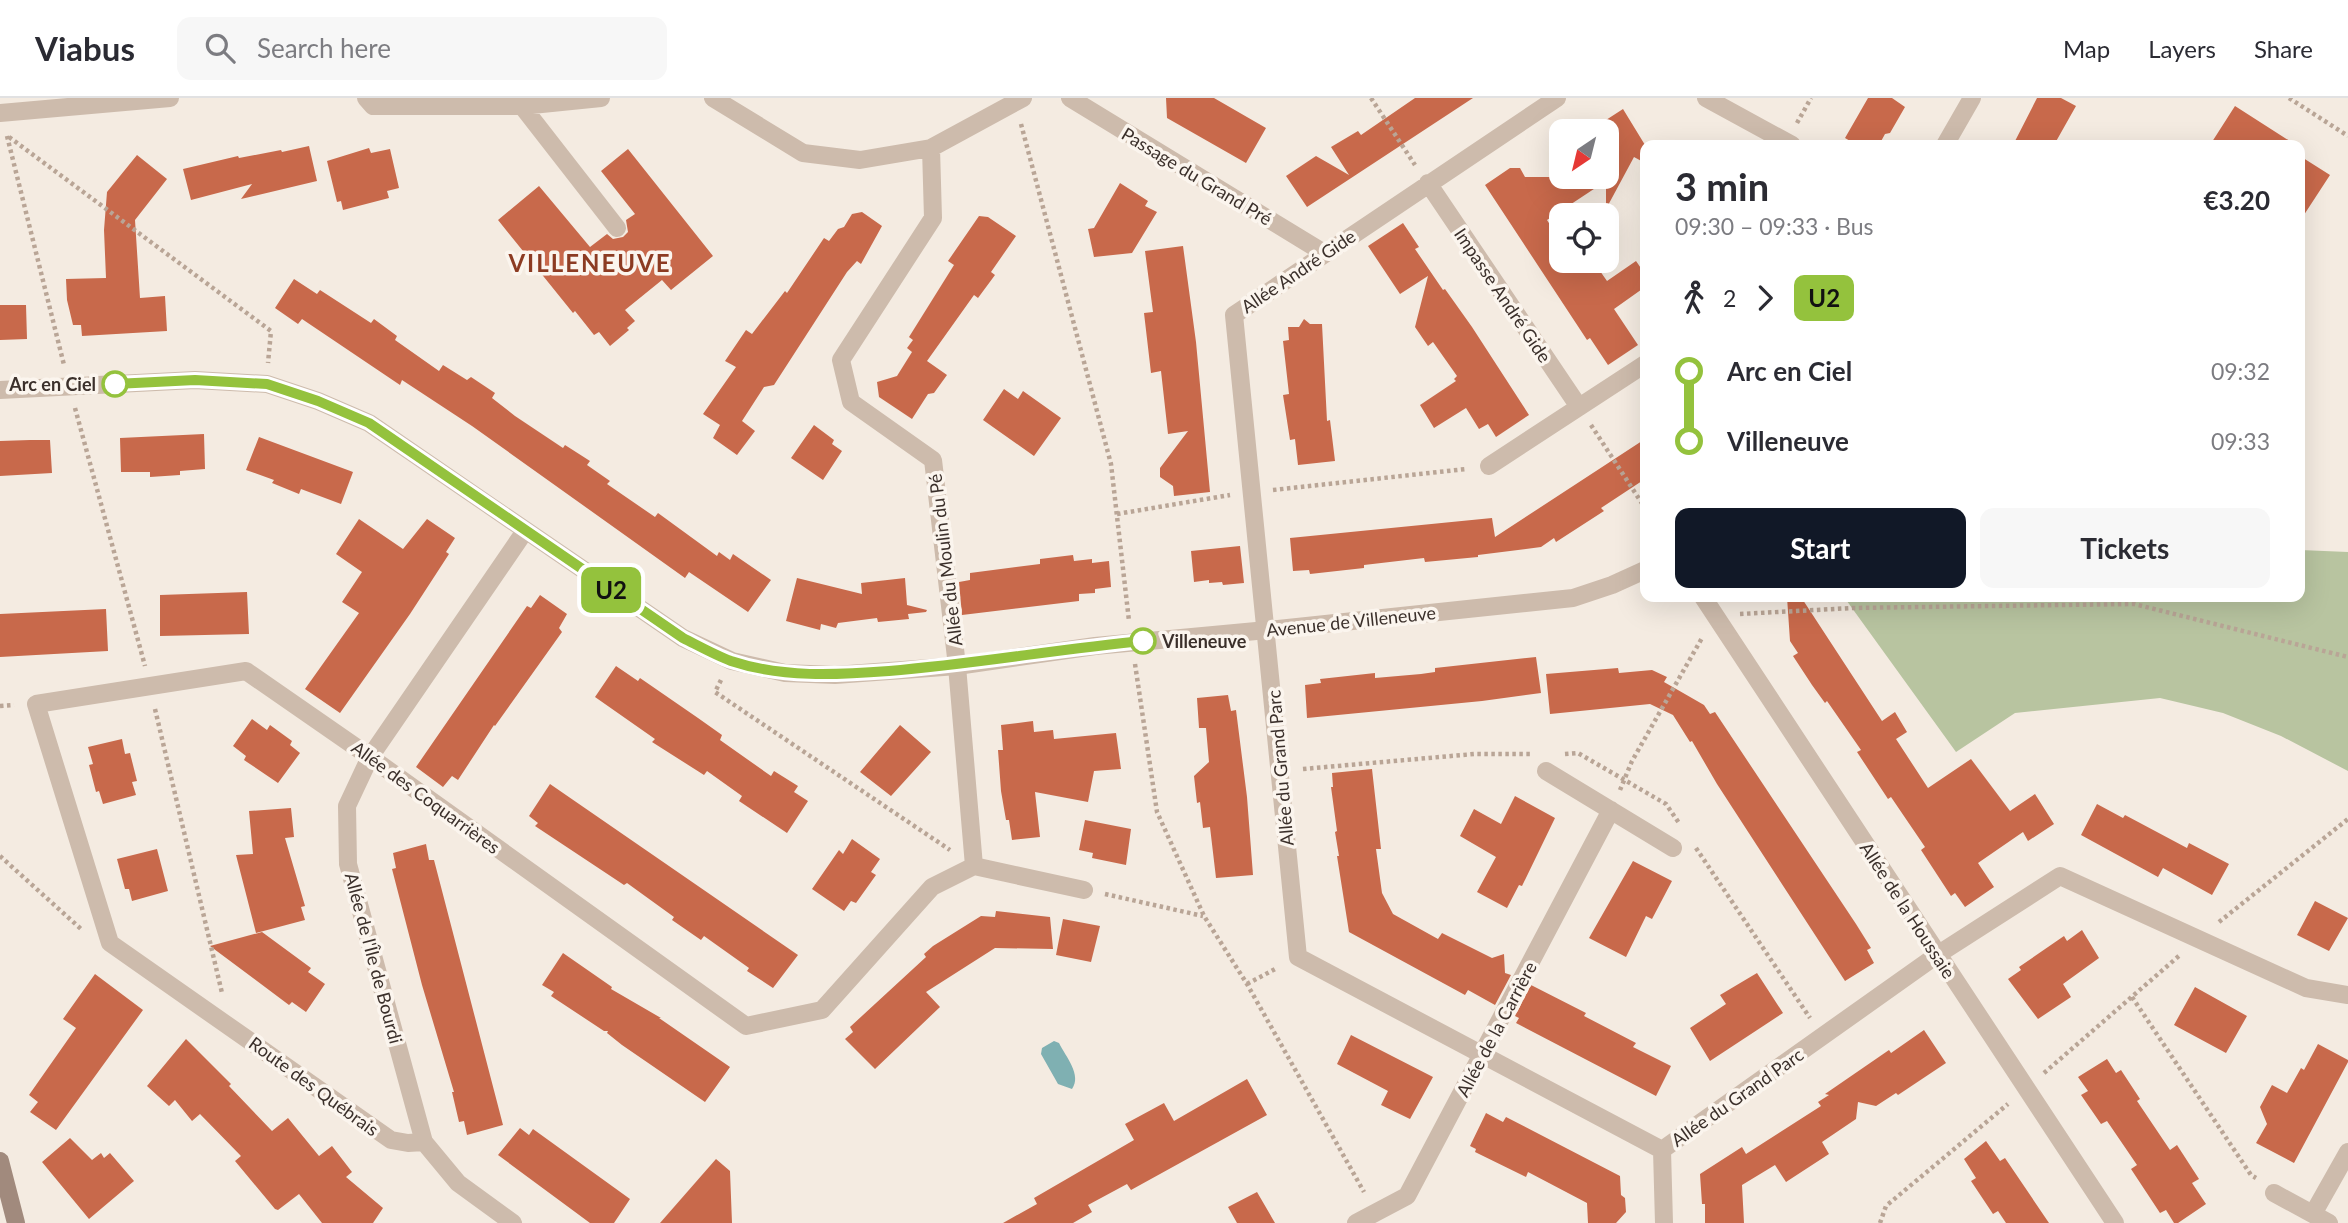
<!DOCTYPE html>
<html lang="en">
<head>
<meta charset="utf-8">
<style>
  :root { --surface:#fff; --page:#f7f7f7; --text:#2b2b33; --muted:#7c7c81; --line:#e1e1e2; --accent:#111827 }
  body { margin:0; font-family:Lato,sans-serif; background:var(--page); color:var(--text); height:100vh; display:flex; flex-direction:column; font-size:26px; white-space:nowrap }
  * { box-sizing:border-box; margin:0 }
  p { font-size:23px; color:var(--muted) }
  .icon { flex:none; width:38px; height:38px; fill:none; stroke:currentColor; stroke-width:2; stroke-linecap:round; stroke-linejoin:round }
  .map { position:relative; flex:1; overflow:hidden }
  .details { position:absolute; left:1640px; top:42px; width:665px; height:462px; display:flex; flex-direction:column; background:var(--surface); border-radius:14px; box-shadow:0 7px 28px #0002 }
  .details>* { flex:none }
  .badge { padding:0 14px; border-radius:10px; font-size:24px; line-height:46px }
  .needle { width:46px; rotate:215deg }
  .buttons { position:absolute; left:1549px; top:21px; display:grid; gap:14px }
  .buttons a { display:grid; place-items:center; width:70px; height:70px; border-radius:14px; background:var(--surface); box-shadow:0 7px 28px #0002; font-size:35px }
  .map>.badge { position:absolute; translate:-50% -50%; box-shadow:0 0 0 4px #fff }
  .legs { display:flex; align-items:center; gap:10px; height:77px; padding:0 35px; font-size:23px }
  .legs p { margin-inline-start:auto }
  .overview { display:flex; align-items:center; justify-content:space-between; height:119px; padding:0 35px }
  h1 { font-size:38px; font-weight:700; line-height:52px }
  .action { display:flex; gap:14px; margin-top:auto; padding:14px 35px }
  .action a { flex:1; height:80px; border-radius:14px; background:var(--accent); color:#fff; font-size:28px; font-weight:700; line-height:80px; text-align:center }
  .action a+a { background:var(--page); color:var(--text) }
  ul { padding:0 35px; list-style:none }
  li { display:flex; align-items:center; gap:24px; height:70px; font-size:26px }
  li i { display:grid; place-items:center; width:10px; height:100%; margin:0 9px; background:currentColor }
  li i::after { content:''; width:18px; height:18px; margin:-9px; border:5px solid; border-radius:50%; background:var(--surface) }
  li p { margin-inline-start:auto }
  li:first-child i { background:linear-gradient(#0000 50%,currentColor 0) }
  li:last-child i { background:linear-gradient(currentColor 50%,#0000 0) }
  header { display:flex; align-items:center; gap:42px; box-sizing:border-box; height:98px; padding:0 35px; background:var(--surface); border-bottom:2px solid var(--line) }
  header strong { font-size:33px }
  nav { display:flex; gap:38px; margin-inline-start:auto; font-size:24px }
  .search { width:490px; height:63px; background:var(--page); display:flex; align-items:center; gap:18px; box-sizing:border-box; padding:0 24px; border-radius:14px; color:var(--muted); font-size:26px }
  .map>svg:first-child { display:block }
  .green { fill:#b8c4a0 }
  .water { fill:#7fb0b2 }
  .building { fill:#c8694b }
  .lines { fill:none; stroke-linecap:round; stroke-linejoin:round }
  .path { stroke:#b9a596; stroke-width:4.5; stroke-dasharray:3.5 3.5; stroke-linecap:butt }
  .minor { stroke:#cdbbac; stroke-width:18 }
  .tertiary { stroke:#cdbbac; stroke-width:18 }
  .secondary { stroke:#a18a7d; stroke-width:18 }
  .line-1-casing { stroke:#fff; stroke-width:16 }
  .line-1 { stroke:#94c23d; stroke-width:10 }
  .stop-1-dot { fill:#fff; stroke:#94c23d; stroke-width:3.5 }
  .labels { text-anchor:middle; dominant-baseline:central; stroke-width:7; stroke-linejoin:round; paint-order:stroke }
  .street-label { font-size:18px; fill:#3b302b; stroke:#fbf5ee }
  .stop-label { font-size:18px; font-weight:bold; fill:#3b302b; stroke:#fbf5ee; text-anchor:end }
  .district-label { font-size:24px; font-weight:bold; letter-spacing:2px; fill:#8c3b22; stroke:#fbf5ee }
</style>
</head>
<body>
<header>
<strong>Viabus</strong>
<div class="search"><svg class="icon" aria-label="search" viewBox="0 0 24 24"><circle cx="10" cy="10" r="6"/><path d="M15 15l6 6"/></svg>Search here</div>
<nav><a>Map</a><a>Layers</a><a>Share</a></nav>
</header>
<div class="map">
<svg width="2348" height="1125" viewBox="0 0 2348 1125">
  <rect width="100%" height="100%" fill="#f4ebe1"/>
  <!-- green -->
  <path class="green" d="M2300 452 2348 454V673L2281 638 2223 615 2160 600 2015 615 1956 654 1844 499H2300Z"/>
  <!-- water -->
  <path class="water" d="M1054 943 1059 945C1066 959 1082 977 1072 991L1058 986 1041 956 1042 950Z"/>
  <!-- building -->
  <path class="building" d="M1166 0H1214L1266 30 1246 65 1167 20Z
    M1415 0H1473L1307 109 1286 78 1316 58 1349 77 1331 49 1358 33 1361 37Z
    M1868 0H1892L1905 9 1890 35 1885 36 1879 47H1857L1845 40Z
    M2037 0H2061L2076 8 2054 47H2013Z
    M2235 8 2296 47H2210Z
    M1623 11 1645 47V65L1634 59 1606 111V83L1547 122 1561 144V163H1593L1607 183 1636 163 1645 176V189L1614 211 1638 247 1608 267 1590 240 1587 242 1485 87 1510 70H1520L1525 79H1606V22Z
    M309 48 317 83 241 101 252 86 191 102 183 71 238 58 239 60 281 52 282 54Z
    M369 50 371 55 390 51 399 90 387 93 389 100 343 112 341 103 337 104 327 63Z
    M628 51 713 158 671 192 662 182 625 212 635 223 627 230 629 232 610 248 599 234 594 237 575 213 573 215 498 122 539 88 590 149 607 136 613 141 623 139 628 134 626 122 635 116 601 73Z
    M137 57 167 81 135 122 140 200 165 198 167 233 82 238 81 227H73L67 202 66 181 106 180 104 132 107 94Z
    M2300 58 2330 77 2300 123Z
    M1120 85 1148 103 1145 108 1157 114 1132 155 1094 159 1088 131 1094 130Z
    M862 114 882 128 861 166 857 163 847 174 774 287 764 289 742 323 755 333 737 357 713 340 720 327 703 316 736 269 725 263 746 232 752 236 785 193 787 195 824 140 829 143 838 131 844 129 852 116Z
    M979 118 988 119 1016 138 991 174 995 177 978 200 974 197 927 263 947 277 934 295 928 296 912 321 879 299 877 284 897 278 912 254 907 250 913 242 909 239 954 167 948 163Z
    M1403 125 1419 149 1415 151 1443 192 1445 191 1472 229 1529 317 1496 339 1488 326 1479 331 1466 310 1434 330 1420 307 1456 283 1454 281 1457 278 1433 244 1428 248 1415 229 1428 178 1400 196 1368 148Z
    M1183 148 1196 244 1210 394 1174 398 1173 388 1160 379V370L1188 333 1168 336 1161 273 1151 275 1144 215 1153 214 1145 153Z
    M294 181 317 196 320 192 371 225 374 221 397 238 395 242 439 273 443 267 467 282 471 279 495 295 492 300 515 318 563 350 565 347 590 363 587 367 610 383 607 386 655 419 658 415 717 458 719 454 730 462 733 456 771 482 748 514 689 474 685 480 472 328 402 282 400 287 302 221 298 226 275 210Z
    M0 207H26L27 241 0 242Z
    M1304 221 1310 226H1322L1327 323 1330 322 1335 363 1298 367 1295 341 1290 342 1283 297 1289 296 1283 243 1289 242 1288 229H1299Z
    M1004 291 1018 301 1023 293 1061 320 1034 358 983 322Z
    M814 327 834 342 832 346 842 353 823 382 791 360Z
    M204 336 205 371 180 373V377L150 379V374H121L120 340Z
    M259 339 353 374 341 406 301 391 299 396 272 385 274 382 246 372Z
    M1645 341V381L1601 410 1604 413 1556 444 1554 440 1541 449 1478 457V459L1425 464 1424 460 1364 467V470L1310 476 1309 472 1293 473 1290 440 1492 420 1495 439Z
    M30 342H50L52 375 0 378V343Z
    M359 421 403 451 427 421 455 440 446 454 449 456 410 516 340 615 305 591 359 515 342 504 362 474 336 456Z
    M1240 448 1244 485 1223 487 1222 484 1209 485V482L1194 484 1191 453Z
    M1073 457 1074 463 1092 461V465L1109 463 1111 489 1095 491V495L1079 496V503L962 517 959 484 970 482V475L1040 466V461Z
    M797 480 862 496 861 485 905 480 907 507 927 512 926 514 908 516 909 521 878 524 877 520 838 525 836 530 821 526 820 532 786 523Z
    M247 494 249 536 160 538V497Z
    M540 497 567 516 559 530 562 534 495 628 494 627 458 682 452 678 443 689 416 669 527 508 531 510Z
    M1787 499H1801L1882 623 1895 614 1907 634 1896 641 1928 690 1971 661 2010 713 2035 696 2054 726 2028 743 2023 734 1978 765 1994 789 1965 809 1955 795 1951 798 1921 752 1925 749 1891 699 1888 701 1857 654 1861 652 1827 603 1825 605 1812 587 1793 558 1798 555 1790 543Z
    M106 511 108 553 0 559V516Z
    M1536 559 1541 595 1482 603 1307 620 1305 587 1321 585 1320 581 1375 575V580L1421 576 1435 574V570Z
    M616 568 638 583 640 580 698 620 722 637 720 642 771 678 774 673 798 688 794 694 808 703 787 735 739 703 742 698 707 673 704 677 652 644 655 641 595 599Z
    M1618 570 1619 575 1652 572 1667 579 1664 584 1704 607 1710 616 1715 614 1856 826 1871 850 1867 852 1874 865 1845 883 1717 686 1692 643 1690 644 1673 617 1650 606 1550 616 1546 576Z
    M1228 597 1231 613 1236 612 1247 699 1253 777 1216 780 1210 729 1203 730 1200 704 1197 705 1194 678 1209 664 1206 630H1199L1197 600Z
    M252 621 267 632 270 627 292 643 290 647 300 655 278 685 244 662 246 658 233 648Z
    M1033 623 1034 634 1053 632 1054 641 1116 635 1121 671 1094 673 1088 704 1035 694 1040 739 1012 742 1009 722H1006L1001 693 998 652H1003L1001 627Z
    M900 627 931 654 891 698 860 674Z
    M122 641 125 656 130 655 137 683 132 684 136 697 103 706 99 693 96 694 89 667 93 666 88 649Z
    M1372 671 1381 751H1376L1382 795 1393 816 1438 841 1442 835 1492 860 1504 856 1505 875 1511 877 1495 907 1468 892 1465 897 1349 834 1337 758H1339L1335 734 1337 733 1331 689H1333L1332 675Z
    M550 686 798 857 773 890 747 873 749 870 704 838 701 842 672 822 674 819 627 785 624 787 535 728 538 725 529 718Z
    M1515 698 1555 720 1522 788 1519 787 1507 810 1477 794 1496 759 1460 738 1474 711 1501 726Z
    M2097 706 2123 720 2125 717 2187 750 2189 745 2229 766 2212 797 2163 770 2158 779 2081 737Z
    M291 710 294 739 285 740 305 808 301 809 305 822 256 835 236 757 253 756 249 713Z
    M1085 722 1131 731 1126 767 1092 760 1093 755 1079 752Z
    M852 741 880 761 871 774 876 777 856 805 851 803 844 813 812 791 839 752 843 756Z
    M426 746 429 762H434L503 1027 467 1037 464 1023 459 1024 452 994H454L422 887 392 771 396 770 393 755Z
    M157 751 168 793 132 803 129 791H125L117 761Z
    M1633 763 1672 783 1652 821 1646 818 1626 859 1589 840Z
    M2315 803 2348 820 2329 853 2297 837Z
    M996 813 1050 819 1053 851 995 850 926 894 940 909 875 971 845 941 853 934 850 929 926 859 924 856 933 848 981 818 995 819Z
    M1063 821 1100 828 1091 864 1056 857Z
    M2082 832 2099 860 2063 886 2071 899 2038 921 2008 881 2021 872 2019 869 2064 838 2067 843Z
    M262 834 311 870 308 874 325 886 306 914 292 904 289 907 210 848Z
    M563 855 612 889 611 891 661 920H659L730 969 705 1004 622 947 607 935 608 933H604L551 898 554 894 542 887Z
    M1757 875 1783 915 1710 963 1690 930 1726 906 1720 897Z
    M95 876 143 912 56 1032 30 1014 38 1004 29 997 76 930 63 921Z
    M1531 887 1586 915 1584 918 1636 945 1633 949 1671 968 1656 998 1516 925 1519 920 1515 918Z
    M2195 889 2247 918 2226 955 2174 927Z
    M1924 932 1946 965 1898 997 1896 995 1876 1008 1858 1004 1856 1021 1822 1044 1829 1056 1786 1084 1775 1067 1742 1087 1744 1125H1705V1106H1702L1700 1076 1742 1049 1746 1056 1821 1008 1818 1004 1829 997 1825 996 1889 952 1891 955Z
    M1351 937 1433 979 1410 1021 1381 1007 1388 993 1337 966Z
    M186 941 231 986 229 988 272 1033 288 1020 319 1058 332 1048 352 1074 346 1079 383 1110 373 1125H322L299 1096 278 1112 275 1111 235 1063 241 1058 200 1016 192 1023 175 1002 169 1008 147 988Z
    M2318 946 2348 962V964L2294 1065 2256 1045 2267 1026 2260 1009 2272 987 2287 995 2301 970 2304 972Z
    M2107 961 2116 975 2121 972 2140 1001 2137 1003 2170 1052 2177 1047 2199 1081 2192 1085 2206 1106 2178 1125H2174L2166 1112 2160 1115 2131 1071 2137 1067 2107 1023 2101 1026 2081 997 2088 993 2078 979Z
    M1247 981 1267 1017 1131 1092 1127 1086 1088 1107 1092 1114 1073 1125H1003L1037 1106 1034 1100 1134 1042 1125 1026 1164 1005 1174 1023Z
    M1486 1015 1503 1024 1506 1019 1620 1078 1621 1097 1625 1100 1626 1114 1616 1125H1588L1587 1105 1528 1074 1526 1079 1475 1054 1476 1051 1470 1048Z
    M520 1030 529 1037 533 1031 630 1101 614 1125H590L498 1057Z
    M70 1040 92 1062 101 1055 104 1060 110 1055 134 1083 89 1121 42 1064Z
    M1986 1043 2000 1063 2005 1060 2049 1125H2006L1998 1113 1993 1116 1971 1083 1976 1080 1964 1061Z
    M716 1061 730 1073 732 1125H660Z
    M1257 1094 1275 1125H1237L1228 1109Z"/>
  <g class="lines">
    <!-- path -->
    <path class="path" d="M1371 0 1415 67
      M2289 0 2348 38
      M1797 25 1811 0
      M1021 26 1111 366 1129 523
      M7 38 64 267
      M9 39 271 233 268 265
      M75 310 145 568
      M1591 327 1645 410
      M1273 392 1466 371
      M1117 416 1230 397
      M1740 516 1852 510 2134 506 2348 559
      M1135 566 1157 714 1204 818 1247 886 1364 1094
      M721 582 715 594 950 752
      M0 608 14 607
      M155 611 222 895
      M1565 656 1578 655 1666 706 1679 725
      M1303 671 1474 656H1532
      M1620 692 1632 663 1702 540
      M1696 750 1810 920
      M0 758 81 831
      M1105 796 1203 818
      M2219 824 2348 721
      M1247 886 1277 870
      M2132 899 2251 1077 2256 1080
      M2044 975 2180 857
      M1880 1125 1886 1108 2008 1006"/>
    <!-- minor -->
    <path class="minor" d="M366 0 373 8H522L601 0
      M713 0 803 55 860 62 931 50 1023 0
      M1070 0 1324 155
      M1557 0 1234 217 1298 859 1662 1052 1937 857 2060 778 2306 890 2348 897
      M1706 0 1792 47
      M522 8 617 130
      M0 15 170 0
      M1428 85 1579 309
      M1489 368 1645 266
      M1703 499 2115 1125
      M1546 673 1673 750
      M974 768 1084 792
      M424 1044 408 1045 391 1042 110 845 36 606 246 573 370 659 746 928 822 912 932 789 974 768 957 568 933 362 851 304 841 262 933 120 931 50
      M1662 1052 1664 1125
      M2274 1095 2329 1125
      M2313 1116 2348 1054
      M513 1125 458 1085 424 1044 348 766 347 708 370 659 525 433
      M1356 1125 1407 1098 1611 712"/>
    <!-- tertiary -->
    <path class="tertiary" d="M1945 47 1972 0
      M0 292 195 282 267 286 318 303 369 325 683 540 732 563 785 575 835 577 957 568 1095 548 1267 532 1573 500 1612 487 1645 472"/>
    <!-- secondary -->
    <path class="secondary" d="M0 1063 16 1125"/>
  </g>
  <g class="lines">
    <!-- line-1 casing -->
    <g class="line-1-casing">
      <path id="line-1" d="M115 286 195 282 267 286 318 303 369 325 683 540C699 548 715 557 731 563 782 580 837 577 889 573 975 566 1058 551 1143 543"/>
    </g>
    <!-- line-1 -->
    <use href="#line-1" class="line-1"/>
  </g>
  <!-- markers -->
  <g class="stop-1-dot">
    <circle cx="115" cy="286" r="12"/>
    <circle cx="1143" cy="543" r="12"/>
  </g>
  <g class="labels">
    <!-- street labels -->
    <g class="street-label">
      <text transform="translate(1197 78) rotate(31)">Passage du Grand Pré</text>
      <text transform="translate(1298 173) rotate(-34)">Allée André Gide</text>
      <text transform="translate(1503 197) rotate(56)">Impasse André Gide</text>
      <text transform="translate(945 462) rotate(-97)">Allée du Moulin du Pé</text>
      <text transform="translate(1351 523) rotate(-6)">Avenue de Villeneuve</text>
      <text transform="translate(1280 670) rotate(-95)">Allée du Grand Parc</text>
      <text transform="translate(426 699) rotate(36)">Allée des Coquarrières</text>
      <text transform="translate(1908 812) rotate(57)">Allée de la Houssaie</text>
      <text transform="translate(374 860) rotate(75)">Allée de l'Île de Bourdi</text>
      <text transform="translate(1496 931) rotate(-62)">Allée de la Carrière</text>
      <text transform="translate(314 988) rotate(36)">Route des Québrais</text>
      <text transform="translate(1737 999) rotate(-35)">Allée du Grand Parc</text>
    </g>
    <!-- stop labels -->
    <g class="stop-label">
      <text x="96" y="286">Arc en Ciel</text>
      <text x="1162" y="543" text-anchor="start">Villeneuve</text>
    </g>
    <!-- district labels -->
    <g class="district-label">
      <text x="590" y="164">VILLENEUVE</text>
    </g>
  </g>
</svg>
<div class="buttons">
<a><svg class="needle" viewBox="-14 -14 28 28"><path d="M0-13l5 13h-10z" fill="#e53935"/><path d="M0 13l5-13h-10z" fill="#7c7c81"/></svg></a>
<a><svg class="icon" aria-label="locate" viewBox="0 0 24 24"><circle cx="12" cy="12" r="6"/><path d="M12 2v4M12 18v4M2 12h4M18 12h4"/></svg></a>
</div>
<b class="badge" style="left:611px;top:492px;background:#94c23d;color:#111">U2</b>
<section class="details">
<div class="overview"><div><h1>3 min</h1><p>09:30 – 09:33 · Bus</p></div><b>€3.20</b></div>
<div class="legs"><svg class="icon" aria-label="walk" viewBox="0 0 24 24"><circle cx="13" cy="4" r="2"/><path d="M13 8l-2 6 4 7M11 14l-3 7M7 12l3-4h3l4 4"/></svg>2<svg class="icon" aria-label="forward" viewBox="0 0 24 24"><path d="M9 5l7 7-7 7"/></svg><b class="badge" style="background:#94c23d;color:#111">U2</b></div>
<ul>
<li><i style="color:#94c23d"></i><b>Arc en Ciel</b><p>09:32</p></li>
<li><i style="color:#94c23d"></i><b>Villeneuve</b><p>09:33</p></li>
</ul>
<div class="action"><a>Start</a><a>Tickets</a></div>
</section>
</div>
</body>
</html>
